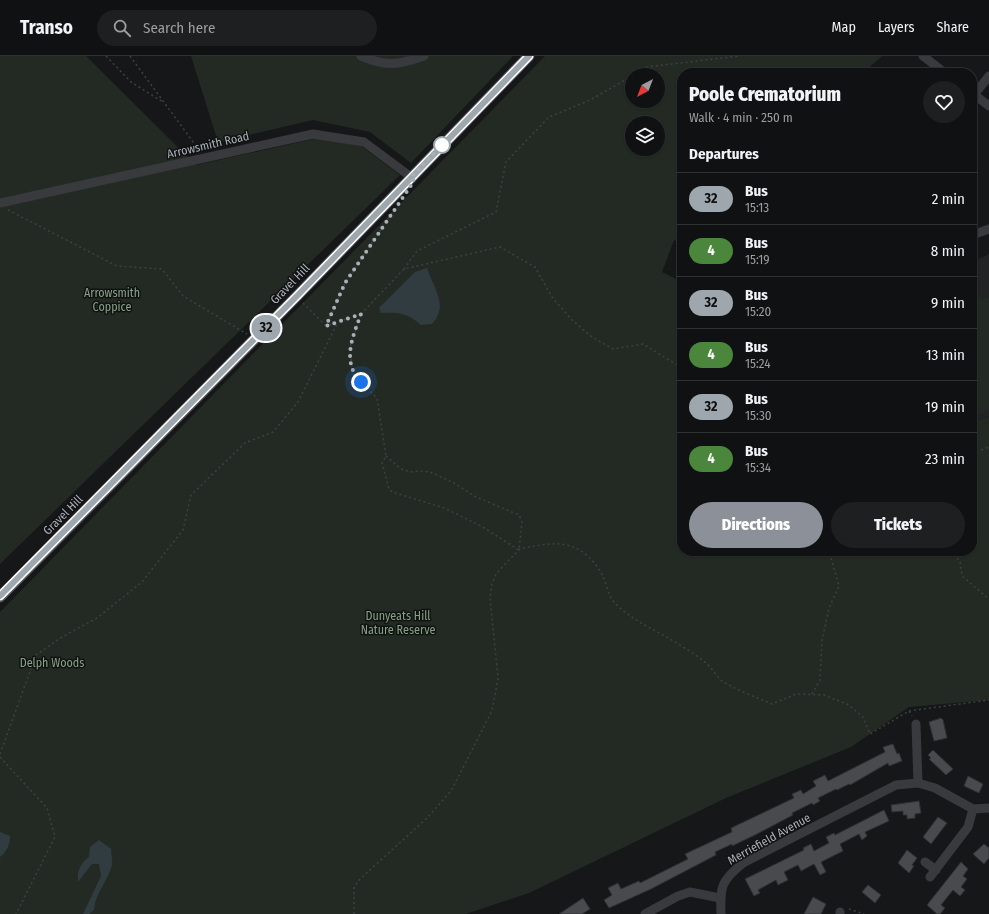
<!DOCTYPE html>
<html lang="en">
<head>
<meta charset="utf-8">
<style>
  :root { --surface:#101112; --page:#1e1f20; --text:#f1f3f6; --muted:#9c9d9f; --line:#303132; --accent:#8c9099 }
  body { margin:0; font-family:"Fira Sans Condensed",sans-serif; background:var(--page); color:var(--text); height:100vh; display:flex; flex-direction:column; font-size:15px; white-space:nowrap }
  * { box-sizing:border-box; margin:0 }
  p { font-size:13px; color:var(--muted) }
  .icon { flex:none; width:22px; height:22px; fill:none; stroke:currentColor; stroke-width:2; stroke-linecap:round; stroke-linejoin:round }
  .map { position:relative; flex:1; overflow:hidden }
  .sheet { position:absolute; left:677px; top:12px; width:300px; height:488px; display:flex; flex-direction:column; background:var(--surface); border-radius:16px; box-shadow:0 1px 3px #0004,0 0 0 1px var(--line) }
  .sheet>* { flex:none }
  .badge { padding:0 8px; border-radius:13px; font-size:14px; line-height:26px }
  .needle { width:26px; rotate:222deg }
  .controls { position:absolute; left:625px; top:12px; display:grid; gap:8px }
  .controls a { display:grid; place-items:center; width:40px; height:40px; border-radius:50%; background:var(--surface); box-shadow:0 1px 3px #0004,0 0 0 1px var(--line); font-size:20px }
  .you { position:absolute; width:20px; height:20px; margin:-10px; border:3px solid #fff; border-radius:50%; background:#1a73e8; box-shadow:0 0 0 6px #1a73e833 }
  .map>.badge { position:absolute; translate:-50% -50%; box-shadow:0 0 0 2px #fff }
  h2 { padding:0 12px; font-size:15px; line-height:36px }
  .round { display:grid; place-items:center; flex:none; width:42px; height:42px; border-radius:21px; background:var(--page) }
  .headline { display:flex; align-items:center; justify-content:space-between; height:68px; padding:0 12px }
  h1 { font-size:19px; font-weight:800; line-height:30px }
  .action { display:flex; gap:8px; margin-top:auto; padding:8px 12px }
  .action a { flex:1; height:46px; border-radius:24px; background:var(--accent); color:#fff; font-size:16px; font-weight:800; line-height:46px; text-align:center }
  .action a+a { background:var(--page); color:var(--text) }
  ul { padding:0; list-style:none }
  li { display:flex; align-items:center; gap:12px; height:52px; padding:0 12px; border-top:1px solid var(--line) }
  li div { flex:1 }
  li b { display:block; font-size:15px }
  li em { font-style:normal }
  li .badge { min-width:44px; font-weight:700; text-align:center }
  header { display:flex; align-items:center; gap:24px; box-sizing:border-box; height:56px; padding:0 20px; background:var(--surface); border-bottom:1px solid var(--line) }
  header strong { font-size:19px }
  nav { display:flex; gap:22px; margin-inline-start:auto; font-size:14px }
  .search { width:280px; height:36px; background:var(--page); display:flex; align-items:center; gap:10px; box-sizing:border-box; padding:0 14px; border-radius:22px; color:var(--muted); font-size:15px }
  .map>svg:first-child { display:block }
  .built { fill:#222325 }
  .green { fill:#232a23; fill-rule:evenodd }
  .water { fill:#313c40 }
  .building { fill:#484a4d; stroke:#313134 }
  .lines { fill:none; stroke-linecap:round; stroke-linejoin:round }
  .path { stroke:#3e4144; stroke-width:1.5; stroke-dasharray:2 3; stroke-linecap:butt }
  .minor { stroke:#383a3d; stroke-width:9 }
  .major { stroke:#54575b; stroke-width:11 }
  .line-casing { stroke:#fff; stroke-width:9 }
  .line { stroke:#9ea7ad; stroke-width:6 }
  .walk { stroke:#aab0b7; stroke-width:4; stroke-dasharray:0 7.2 }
  .stop-dot { fill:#fff; stroke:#9ea7ad; stroke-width:2 }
  .labels { text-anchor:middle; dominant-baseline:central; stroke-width:3; stroke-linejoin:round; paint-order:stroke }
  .street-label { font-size:12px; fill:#aab0b7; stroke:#111213 }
  .park-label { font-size:12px; fill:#86a083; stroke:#111213 }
</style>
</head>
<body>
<header>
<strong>Transo</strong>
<div class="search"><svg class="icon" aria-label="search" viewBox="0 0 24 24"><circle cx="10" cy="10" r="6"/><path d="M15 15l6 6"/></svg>Search here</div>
<nav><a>Map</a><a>Layers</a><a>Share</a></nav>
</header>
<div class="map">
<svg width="989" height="858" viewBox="0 0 989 858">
  <rect width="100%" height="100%" fill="#161718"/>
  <!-- built -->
  <path class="built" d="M989 198V361L972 367V206Z"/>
  <!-- green -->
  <path class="green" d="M0 0H86L196 109 318 82 361 90 400 119 0 508Z
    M191 0H513L411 107 370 76 313 64 218 86Z
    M545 0H882L863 17H682V189L674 184 662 216 682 226V495H972V367L989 361V644L909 651 851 691 726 742 529 837 466 858H0V556ZM632 19H658V45H632ZM632 67H658V93H632Z
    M975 230 981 244 989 241V354L972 361V231Z"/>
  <!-- water -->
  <path class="water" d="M427 212C434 233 449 250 432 268L421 269C408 257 398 256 381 257L379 252 415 216Z
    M0 776 10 780C10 789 7 795 0 801Z
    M99 784 111 793C111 798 113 805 112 809 108 825 95 837 94 854L89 858H83L101 820 99 808H92L78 826C77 816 80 807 89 801L90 791Z"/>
  <!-- building -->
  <path class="building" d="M941 662 943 664 947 682 934 685 929 666Z
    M893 688 897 698 899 697 902 705 889 710 888 707 850 729 849 728 837 734 836 733 818 742 820 745 813 749 812 747 792 757 793 759 757 778 732 790V788L715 796 716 799 651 833 609 852 604 844 612 839 608 832 618 827 621 833 639 825 640 827 688 803 685 798 732 776 731 772 794 742 792 738 801 734 803 738 816 730 813 725 825 719 828 725 885 696 883 691Z
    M933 694 953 713 946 719 929 703 931 702 928 699Z
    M968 720 983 728 979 737 964 730Z
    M919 745 921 757 915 758V762L907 763V759H903V755L892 756 891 749Z
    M884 754 889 765 865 776 867 780 862 784 859 778 840 788 843 795 821 806 826 816 820 819 814 808 801 815 798 809 784 816 788 824 778 829 776 824 758 834 760 837 754 840 745 823 804 794 803 792 811 788 814 795 829 787 826 781 834 777 835 779Z
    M938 761 947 767 931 788 923 781Z
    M984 788 989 792V802L984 808 973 798Z
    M907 794 917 802 912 809 914 810 909 817 898 807Z
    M961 806 968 813 963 820 967 823 961 831 965 834 960 840 953 834 941 849 945 852 940 858H937L927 849Z
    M868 829 881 839 875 847 862 836Z
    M813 841 826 848 821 858H804Z
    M583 842 590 853 582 858H559Z"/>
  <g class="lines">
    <!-- path -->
    <path class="path" d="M106 0 131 26 163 46
      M130 0 199 94
      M633 19 647 11 739 0
      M8 154 117 210 162 213 183 240 247 278
      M392 157 345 227 326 270 361 258 350 291 353 318 377 342 386 400 382 407 389 433 392 436 444 452 481 470 519 494
      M404 213 417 195 496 156 506 106 549 61 590 44 632 20
      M303 247 326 270
      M361 258 404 213 500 191 535 211 552 241 571 263 592 281 613 293 643 288 682 312
      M972 398 989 391
      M386 400 401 413 410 416 421 415 430 416 454 427 476 441 519 459 522 466 519 494
      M950 495 960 505 962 520 989 543
      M812 638 820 624 822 584 829 552 839 530 829 495
      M909 655 989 644
      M0 698 36 599 62 581 97 562 142 526 183 474 191 439 245 387 273 376 298 346 338 266
      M0 701 47 752 55 781 16 858
      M849 853 864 858
      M354 858V831L360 823 427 762 451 735 492 655 498 622 490 542 492 528 496 518 505 508 519 494 523 492C544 489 562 483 581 495 590 500 600 513 604 523 607 530 608 538 613 545 633 567 662 576 686 593 693 597 700 602 706 607 712 612 716 620 722 625 733 632 759 643 772 648L796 638 824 639 849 649 863 661 870 678 909 655 912 660"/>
    <!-- minor -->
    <path class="minor" d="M361 0C387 11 398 9 424 0
      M923 0 945 17
      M972 37 989 50
      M974 39 989 20
      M0 147 313 78 364 86 411 121
      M972 179 989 173
      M916 668 918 727
      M925 806 936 814
      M930 821 968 771 973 753
      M645 858 678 840 690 836 720 842
      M721 858C720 830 721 825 743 807L896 729 918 727 935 732 973 753 989 752
      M840 858V856"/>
    <!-- major -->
    <path class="major" d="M0 541 297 240 529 0"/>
  </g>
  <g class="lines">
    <!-- line casing -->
    <g class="line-casing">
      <path id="line" d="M0 540 297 240 529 0"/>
    </g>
    <!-- line -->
    <use href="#line" class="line"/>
    <!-- walk -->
    <path class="walk" d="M361 326C341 306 353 280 361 258L326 270 345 227 414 125 411 121 442 89"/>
  </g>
  <!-- markers -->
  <circle class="stop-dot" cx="442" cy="89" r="8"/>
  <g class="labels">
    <!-- street labels -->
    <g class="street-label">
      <text transform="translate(208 89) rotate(-13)">Arrowsmith Road</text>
      <text transform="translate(290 228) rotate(-46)">Gravel Hill</text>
      <text transform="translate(63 459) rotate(-45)">Gravel Hill</text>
      <text transform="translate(769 783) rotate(-29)">Merriefield Avenue</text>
    </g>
    <!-- park labels -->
    <g class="park-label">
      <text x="112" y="237">Arrowsmith<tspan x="112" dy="14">Coppice</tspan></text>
      <text x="398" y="560">Dunyeats Hill<tspan x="398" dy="14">Nature Reserve</tspan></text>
      <text x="52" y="607">Delph Woods</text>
    </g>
  </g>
</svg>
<div class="controls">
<a><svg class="needle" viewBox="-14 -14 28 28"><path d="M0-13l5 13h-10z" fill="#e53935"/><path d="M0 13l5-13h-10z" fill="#9c9d9f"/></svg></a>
<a><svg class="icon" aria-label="layers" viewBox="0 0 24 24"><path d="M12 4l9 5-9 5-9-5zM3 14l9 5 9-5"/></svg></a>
</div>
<div class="you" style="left:361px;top:326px"></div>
<b class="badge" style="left:266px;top:272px;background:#9ea7ad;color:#111">32</b>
<section class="sheet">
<div class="headline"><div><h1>Poole Crematorium</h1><p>Walk · 4 min · 250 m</p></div><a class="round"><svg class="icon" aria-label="heart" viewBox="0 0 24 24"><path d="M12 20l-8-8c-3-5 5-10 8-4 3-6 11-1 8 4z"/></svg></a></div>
<h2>Departures</h2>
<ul>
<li><span class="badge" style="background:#9ea7ad;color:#111">32</span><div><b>Bus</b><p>15:13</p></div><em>2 min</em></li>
<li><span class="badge" style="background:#4b863d;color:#fff">4</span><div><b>Bus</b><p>15:19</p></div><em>8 min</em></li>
<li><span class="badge" style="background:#9ea7ad;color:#111">32</span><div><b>Bus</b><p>15:20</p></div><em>9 min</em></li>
<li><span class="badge" style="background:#4b863d;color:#fff">4</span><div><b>Bus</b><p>15:24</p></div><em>13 min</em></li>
<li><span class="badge" style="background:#9ea7ad;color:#111">32</span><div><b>Bus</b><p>15:30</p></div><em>19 min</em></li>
<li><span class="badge" style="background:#4b863d;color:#fff">4</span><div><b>Bus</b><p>15:34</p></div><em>23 min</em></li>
</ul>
<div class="action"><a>Directions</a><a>Tickets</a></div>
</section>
</div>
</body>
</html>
